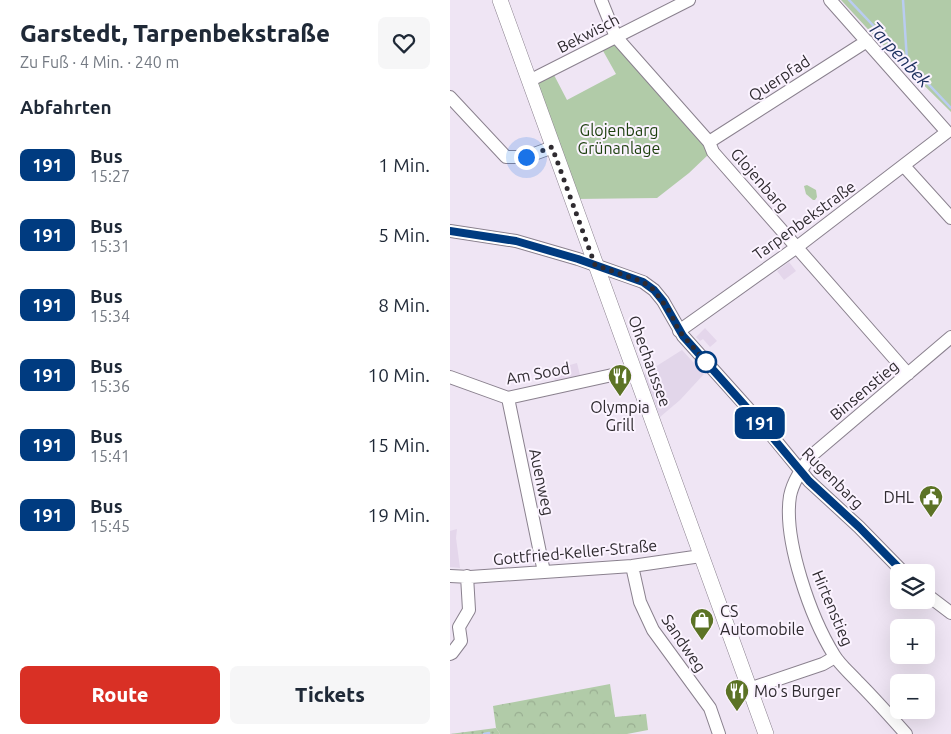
<!DOCTYPE html>
<html lang="de">
<head>
<meta charset="utf-8">
<style>
  :root { --surface:#fff; --page:#f6f6f7; --text:#1f2937; --muted:#747a83; --accent:#d93025 }
  body { margin:0; font-family:Ubuntu,sans-serif; background:var(--page); color:var(--text); height:100vh; display:flex; flex-direction:column; font-size:19px; white-space:nowrap }
  * { box-sizing:border-box; margin:0 }
  p { font-size:16px; color:var(--muted) }
  .icon { flex:none; width:28px; height:28px; fill:none; stroke:currentColor; stroke-width:2; stroke-linecap:round; stroke-linejoin:round }
  .map { position:relative; flex:1; overflow:hidden }
  .panel { display:flex; flex-direction:column; background:var(--surface); width:450px }
  .panel>* { flex:none }
  .badge { padding:0 10px; border-radius:8px; font-size:18px; line-height:32px }
  .fabs { position:absolute; left:440px; top:564px; display:grid; gap:10px }
  .fabs a { display:grid; place-items:center; width:45px; height:45px; border-radius:8px; background:var(--surface); box-shadow:0 5px 20px #0002; font-size:25px }
  .you { position:absolute; width:25px; height:25px; margin:-12px; border:4px solid #fff; border-radius:50%; background:#1a73e8; box-shadow:0 0 0 8px #1a73e833 }
  .map>.badge { position:absolute; translate:-50% -50%; box-shadow:0 0 0 2px #fff }
  h2 { padding:0 20px; font-size:19px; line-height:45px }
  .round { display:grid; place-items:center; flex:none; width:52px; height:52px; border-radius:8px; background:var(--page) }
  .head { display:flex; align-items:center; justify-content:space-between; height:85px; padding:0 20px }
  h1 { font-size:24px; font-weight:800; line-height:38px }
  .primary-button { display:flex; gap:10px; margin-top:auto; padding:10px 20px }
  .primary-button a { flex:1; height:58px; border-radius:8px; background:var(--accent); color:#fff; font-size:20px; font-weight:800; line-height:58px; text-align:center }
  .primary-button a+a { background:var(--page); color:var(--text) }
  ul { padding:0; list-style:none }
  li { display:flex; align-items:center; gap:15px; height:70px; padding:0 20px }
  li div { flex:1 }
  li b { display:block; font-size:19px }
  li em { font-style:normal }
  li .badge { min-width:55px; font-weight:700; text-align:center }
  main { display:flex; flex:1; min-height:0 }
  .map>svg:first-child { display:block }
  .commercial { fill:#e2d6ea }
  .built { fill:#e4d6eb }
  .grass { fill:url(#grass-dots) }
  .forest { fill:url(#forest-crowns) }
  .green { fill:#b1cba8 }
  .lines { fill:none; stroke-linecap:round; stroke-linejoin:round }
  .stream { stroke:#b9ccf1; stroke-width:2.5 }
  .minor-casing { stroke:#8a818e; stroke-width:14 }
  .major-casing { stroke:#8a818e; stroke-width:16 }
  .minor { stroke:#fff; stroke-width:12 }
  .major { stroke:#fff; stroke-width:15 }
  .line-casing { stroke:#fff; stroke-width:11 }
  .line { stroke:#003b80; stroke-width:8 }
  .walk { stroke:#2f2b30; stroke-width:5; stroke-dasharray:0 9 }
  .stop-dot { fill:#fff; stroke:#003b80; stroke-width:2.5 }
  .labels { text-anchor:middle; dominant-baseline:central; stroke-width:4; stroke-linejoin:round; paint-order:stroke }
  .street-label { font-size:16px; fill:#2f2b30; stroke:#fbf3ff }
  .park-label { font-size:16px; fill:#1c3f0d; stroke:#fbf3ff }
  .poi-label { font-size:16px; fill:#2f2b30; stroke:#fbf3ff; text-anchor:start }
  .water-label { font-size:18px; font-style:italic; fill:#1e3160; stroke:#fbf3ff }
</style>
</head>
<body>
<main>
<section class="panel">
<div class="head"><div><h1>Garstedt, Tarpenbekstraße</h1><p>Zu Fuß · 4 Min. · 240 m</p></div><a class="round"><svg class="icon" aria-label="heart" viewBox="0 0 24 24"><path d="M12 20l-8-8c-3-5 5-10 8-4 3-6 11-1 8 4z"/></svg></a></div>
<h2>Abfahrten</h2>
<ul>
<li><span class="badge" style="background:#003b80;color:#fff">191</span><div><b>Bus</b><p>15:27</p></div><em>1 Min.</em></li>
<li><span class="badge" style="background:#003b80;color:#fff">191</span><div><b>Bus</b><p>15:31</p></div><em>5 Min.</em></li>
<li><span class="badge" style="background:#003b80;color:#fff">191</span><div><b>Bus</b><p>15:34</p></div><em>8 Min.</em></li>
<li><span class="badge" style="background:#003b80;color:#fff">191</span><div><b>Bus</b><p>15:36</p></div><em>10 Min.</em></li>
<li><span class="badge" style="background:#003b80;color:#fff">191</span><div><b>Bus</b><p>15:41</p></div><em>15 Min.</em></li>
<li><span class="badge" style="background:#003b80;color:#fff">191</span><div><b>Bus</b><p>15:45</p></div><em>19 Min.</em></li>
</ul>
<div class="primary-button"><a>Route</a><a>Tickets</a></div>
</section>
<div class="map">
<svg width="501" height="734" viewBox="0 0 501 734">
  <defs>
    <pattern id="grass-dots" width="8" height="8" patternUnits="userSpaceOnUse" patternTransform="scale(1.25)"><rect width="8" height="8" fill="#b1cba8"/><path d="M2 2h.1M6 6h.1" fill="none" stroke="#99ae91" stroke-width="1.8" stroke-linecap="round"/></pattern>
    <pattern id="forest-crowns" width="20" height="18" patternUnits="userSpaceOnUse" patternTransform="scale(1.25)"><rect width="20" height="18" fill="#b1cba8"/><path d="M2 6a3 3 0 1 1 6 0M12 15a3 3 0 1 1 6 0" fill="none" stroke="#99ae91"/></pattern>
  </defs>
  <rect width="100%" height="100%" fill="#efe5f4"/>
  <!-- commercial -->
  <path class="commercial" d="M232 350 254 374 230 400 210 417 194 374Z"/>
  <!-- built -->
  <path class="built" d="M339 262 346 271 334 280 327 271Z
    M255 328 267 341 260 347 253 339 250 341 246 337Z
    M119 361 120 365 127 363 130 375 105 381 103 372 114 369 113 363Z
    M7 529 6 538 10 568 0 567V531Z"/>
  <!-- grass -->
  <path class="grass" d="M46 728 50 734H0Z"/>
  <!-- forest -->
  <path class="forest" d="M160 684 165 717 196 714 198 730 177 734H50L46 728 43 706Z"/>
  <!-- green -->
  <path class="green" d="M391 0H501V112L427 39Z
    M165 42 260 153 239 173 207 198 126 199 85 84 104 75 117 100 166 74 152 49Z
    M357 185 366 190 367 197 365 200H363L356 194 354 186Z"/>
  <g class="lines">
    <!-- stream -->
    <path class="stream" d="M399 0 501 108
      M453 0 457 60
      M34 734 39 733"/>
    <!-- minor casing -->
    <g class="minor-casing">
      <path id="minor" d="M151 0 166 37 259 142 263 152 458 374
        M79 81 239 0
        M0 97 56 157H76L103 147
        M259 142 417 41
        M454 166 501 218
        M0 231 66 241 128 259 193 282 204 290 213 301 233 336 313 425 359 481 409 527 453 572
        M229 331 347 247 497 132 380 0
        M0 377 58 398 185 370
        M58 398 94 572
        M182 566 190 602 203 630 260 708 269 734
        M0 576 20 577 182 566 251 556
        M476 594 501 613
        M0 654 2 653 11 641 9 627 19 610 17 576
        M299 689 373 664 385 657
        M456 734C440 716 424 698 407 681 400 673 390 665 384 655 361 618 333 540 340 496 343 481 352 468 361 456L501 337"/>
    </g>
    <!-- major casing -->
    <g class="major-casing">
      <path id="major" d="M50 0 316 734"/>
    </g>
    <!-- minor -->
    <use href="#minor" class="minor"/>
    <!-- major -->
    <use href="#major" class="major"/>
  </g>
  <g class="lines">
    <!-- line casing -->
    <g class="line-casing">
      <path id="line" d="M0 231 66 241 128 259 193 282 204 290 213 301 233 336 313 426 359 481 409 527 453 572"/>
    </g>
    <!-- line -->
    <use href="#line" class="line"/>
    <!-- walk -->
    <path class="walk" d="M76 157 102 147 145 265 193 282 204 290 220 312 229 331 256 362"/>
  </g>
  <!-- icons -->
  <defs>
    <g id="restaurant-pin" transform="scale(1.25)"><path d="M0 17L-7.5 6A9.5 9.5 0 1 1 7.5 6Z" fill="#5c7325" stroke="#fbf3ff"/><path d="M-5-6h1v4h1v-4h1v4h1v-4h1v5L-1.5 .5V6h-2V.5L-5-1ZM5-6V6H3V1.5H1.5Q1.5-4 5-6Z" fill="#fff"/></g>
    <g id="civic-pin" transform="scale(1.25)"><path d="M0 17L-7.5 6A9.5 9.5 0 1 1 7.5 6Z" fill="#5c7325" stroke="#fbf3ff"/><path d="M-.6-6.5H3V-4.5H.6V-3L4-1V1h2V6H-6V1h2V-1L-.6-3ZM-1.2 2.5V6h2.4V2.5Z" fill="#fff"/></g>
    <g id="shop-pin" transform="scale(1.25)"><path d="M0 17L-7.5 6A9.5 9.5 0 1 1 7.5 6Z" fill="#5c7325" stroke="#fbf3ff"/><path d="M-5-2.5h2.3a2.7 3.5 0 0 1 5.4 0H5L5.5 6h-11ZM-1.5-2.5h3a1.5 2.3 0 0 0-3 0Z" fill="#fff"/></g>
  </defs>
  <g fill-rule="evenodd">
    <use href="#restaurant-pin" x="170" y="376"/>
    <use href="#civic-pin" x="481" y="497"/>
    <use href="#shop-pin" x="252" y="620"/>
    <use href="#restaurant-pin" x="287" y="691"/>
  </g>
  <!-- markers -->
  <circle class="stop-dot" cx="256" cy="362" r="10"/>
  <g class="labels">
    <!-- street labels -->
    <g class="street-label">
      <text transform="translate(138 33) rotate(-27)">Bekwisch</text>
      <text transform="translate(329 78) rotate(-33)">Querpfad</text>
      <text transform="translate(310 180) rotate(49)">Glojenbarg</text>
      <text transform="translate(354 220) rotate(-36)">Tarpenbekstraße</text>
      <text transform="translate(200 361) rotate(70)">Ohechaussee</text>
      <text transform="translate(88 373) rotate(-10)">Am Sood</text>
      <text transform="translate(414 390) rotate(-40)">Binsenstieg</text>
      <text transform="translate(383 478) rotate(45)">Rugenbarg</text>
      <text transform="translate(92 482) rotate(78)">Auenweg</text>
      <text transform="translate(125 552) rotate(-5)">Gottfried-Keller-Straße</text>
      <text transform="translate(383 608) rotate(67)">Hirtenstieg</text>
      <text transform="translate(234 643) rotate(56)">Sandweg</text>
    </g>
    <!-- park labels -->
    <g class="park-label">
      <text x="169" y="130">Glojenbarg<tspan x="169" dy="18">Grünanlage</tspan></text>
    </g>
    <!-- poi labels -->
    <g class="poi-label">
      <text x="170" y="407" text-anchor="middle">Olympia<tspan x="170" dy="18">Grill</tspan></text>
      <text x="464" y="497" text-anchor="end">DHL</text>
      <text x="270" y="611">CS<tspan x="270" dy="18">Automobile</tspan></text>
      <text x="304" y="691">Mo's Burger</text>
    </g>
    <!-- water labels -->
    <g class="water-label">
      <text transform="translate(450 54) rotate(47)">Tarpenbek</text>
    </g>
  </g>
</svg>
<div class="fabs">
<a><svg class="icon" aria-label="layers" viewBox="0 0 24 24"><path d="M12 4l9 5-9 5-9-5zM3 14l9 5 9-5"/></svg></a>
<a>+</a>
<a>−</a>
</div>
<div class="you" style="left:76px;top:157px"></div>
<b class="badge" style="left:310px;top:423px;background:#003b80;color:#fff">191</b>
</div>
</main>
</body>
</html>
